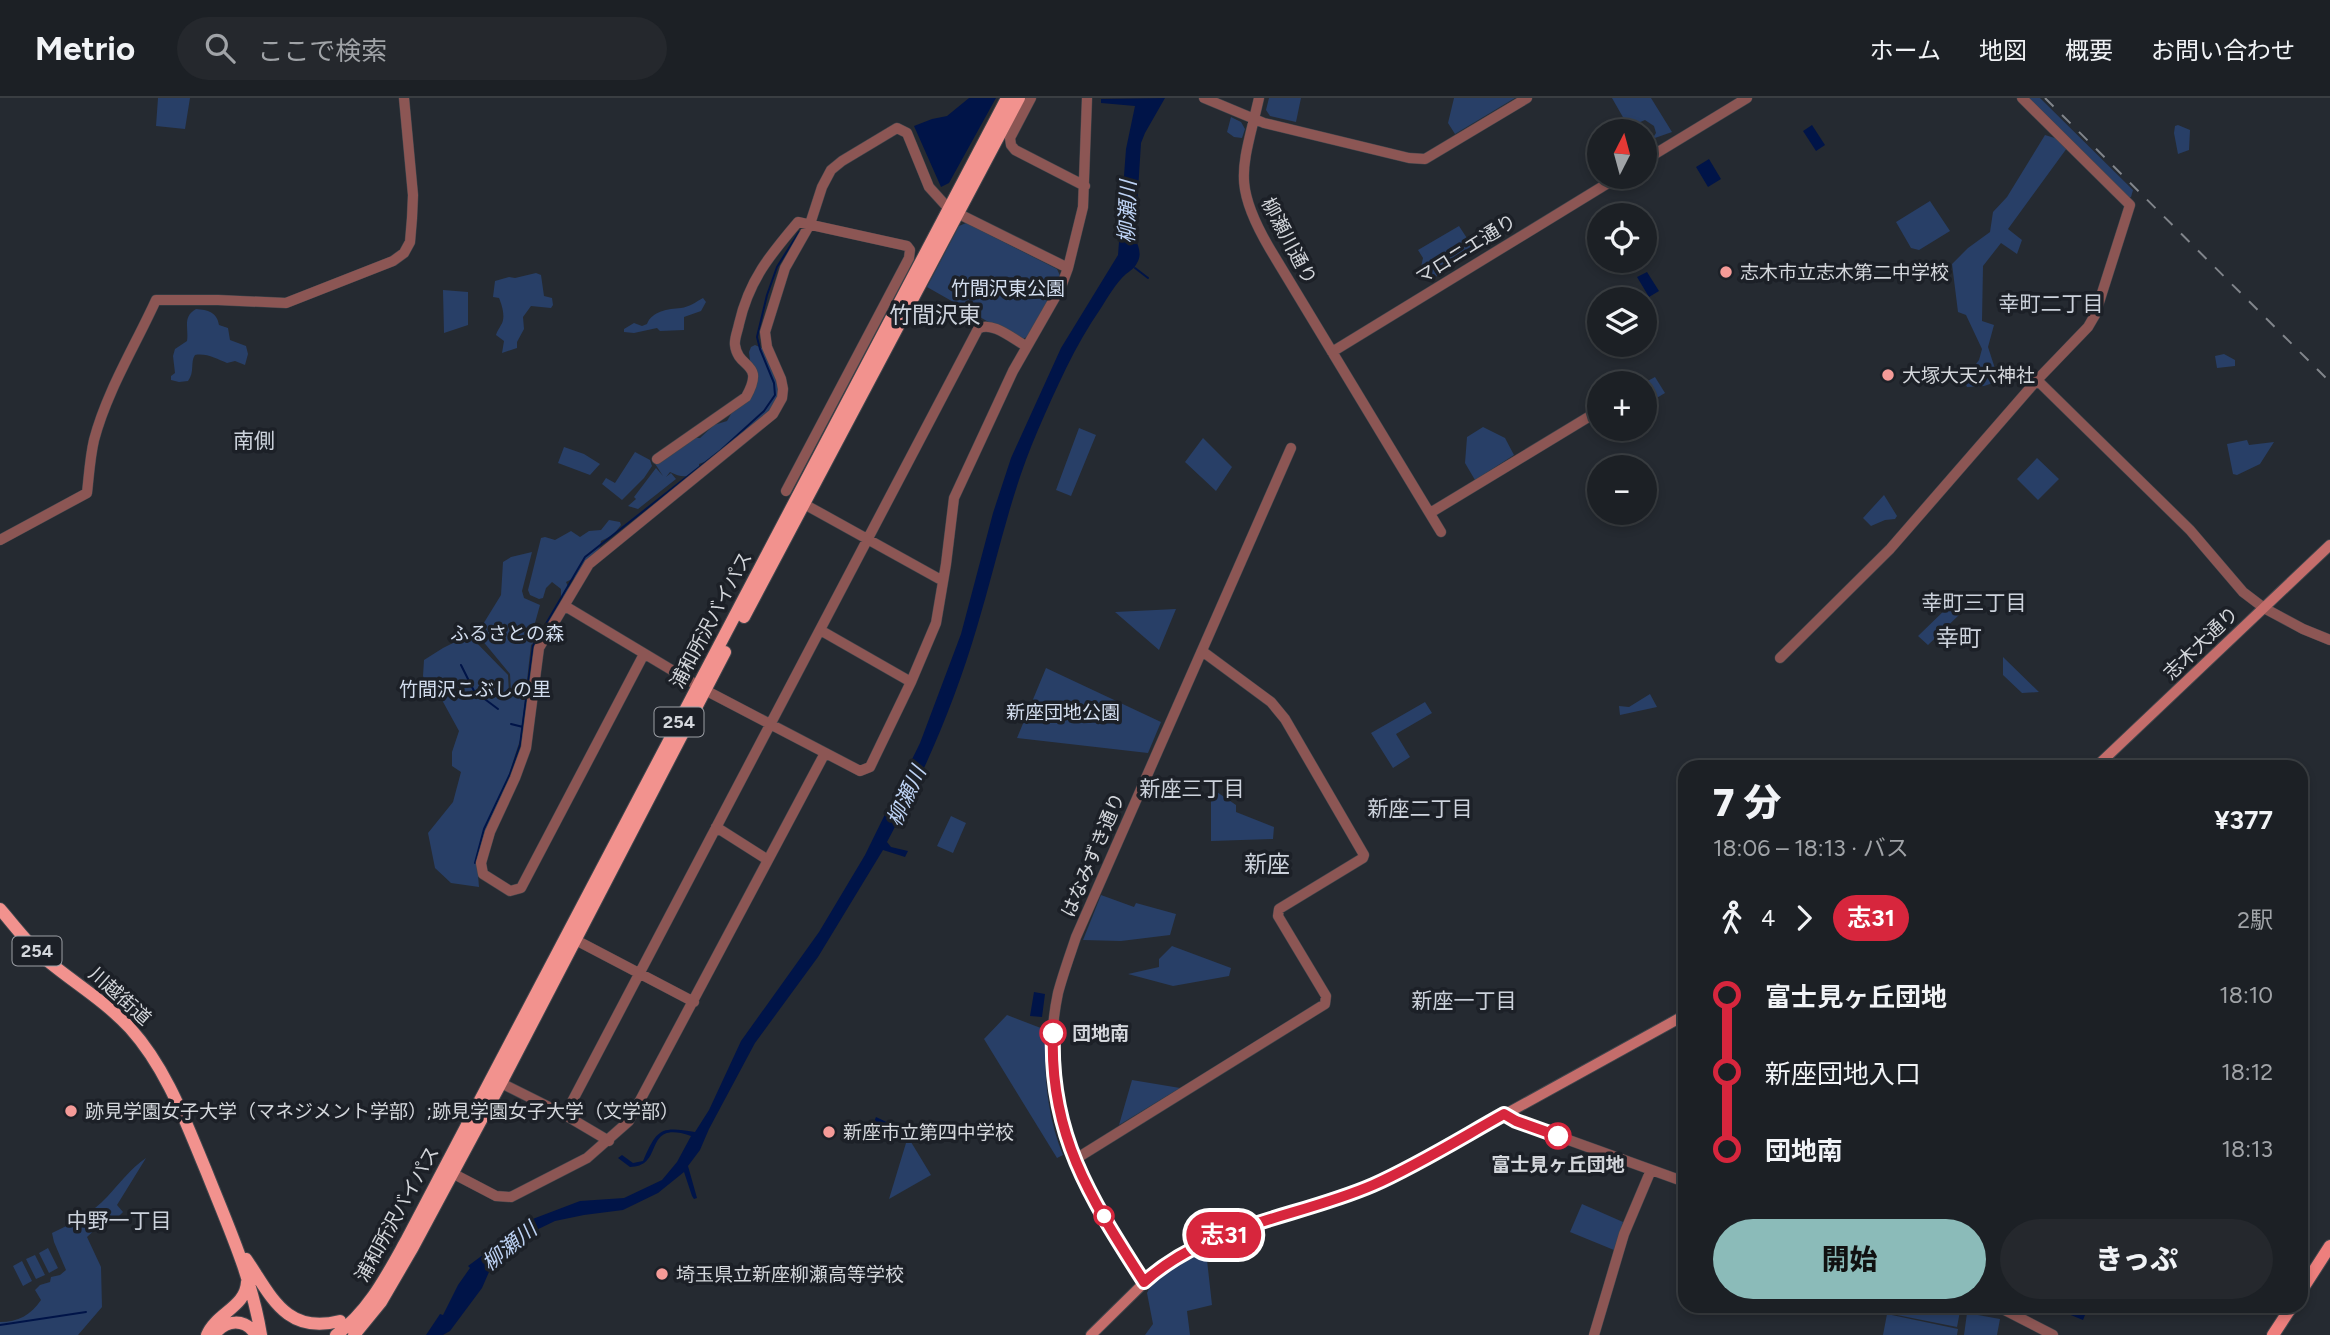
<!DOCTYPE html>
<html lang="ja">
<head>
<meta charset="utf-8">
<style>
  :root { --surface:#1c2025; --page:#25282d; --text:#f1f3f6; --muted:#a0a3a7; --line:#3a3e42; --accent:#8bbbb9 }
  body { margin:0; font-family:Figtree,"Noto Sans JP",sans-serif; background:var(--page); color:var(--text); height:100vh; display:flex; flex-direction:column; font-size:26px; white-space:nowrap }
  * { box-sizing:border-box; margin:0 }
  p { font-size:23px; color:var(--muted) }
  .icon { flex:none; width:38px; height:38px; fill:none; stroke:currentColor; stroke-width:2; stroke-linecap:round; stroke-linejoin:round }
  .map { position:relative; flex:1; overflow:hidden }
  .details { position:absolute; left:1678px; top:662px; width:630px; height:553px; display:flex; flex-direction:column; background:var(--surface); border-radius:21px; box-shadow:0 4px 10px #0003,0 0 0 2px var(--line) }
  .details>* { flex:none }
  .badge { padding:0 14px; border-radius:23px; font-size:24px; line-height:46px }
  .needle { width:46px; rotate:6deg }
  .buttons { position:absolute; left:1587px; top:21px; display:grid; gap:14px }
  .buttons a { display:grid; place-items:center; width:70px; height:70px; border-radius:50%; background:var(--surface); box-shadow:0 4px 10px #0003,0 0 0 2px var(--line); font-size:35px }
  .map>.badge { position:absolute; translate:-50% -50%; box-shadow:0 0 0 4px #fff }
  .legs { display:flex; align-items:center; gap:10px; height:77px; padding:0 35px; font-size:23px }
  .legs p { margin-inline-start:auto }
  .overview { display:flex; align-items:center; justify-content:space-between; height:119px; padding:0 35px }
  h1 { font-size:38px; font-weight:800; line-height:52px }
  .primary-button { display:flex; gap:14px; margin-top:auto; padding:14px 35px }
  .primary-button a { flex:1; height:80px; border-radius:42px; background:var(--accent); color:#111; font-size:28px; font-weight:800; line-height:80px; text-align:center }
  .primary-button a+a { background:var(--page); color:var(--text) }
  ul { padding:0 35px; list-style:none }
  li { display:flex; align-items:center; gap:24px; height:77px; font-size:26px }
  li i { display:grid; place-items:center; width:10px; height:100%; margin:0 9px; background:currentColor }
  li i::after { content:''; width:18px; height:18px; margin:-9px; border:5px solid; border-radius:50%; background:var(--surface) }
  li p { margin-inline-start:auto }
  li:first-child i { background:linear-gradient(#0000 50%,currentColor 0) }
  li:last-child i { background:linear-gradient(currentColor 50%,#0000 0) }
  header { display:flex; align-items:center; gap:42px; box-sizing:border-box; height:98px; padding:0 35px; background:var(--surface); border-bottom:2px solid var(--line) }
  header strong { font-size:33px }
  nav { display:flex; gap:38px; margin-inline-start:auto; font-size:24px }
  .search { width:490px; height:63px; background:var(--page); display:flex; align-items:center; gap:18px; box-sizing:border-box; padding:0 24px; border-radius:38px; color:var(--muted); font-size:26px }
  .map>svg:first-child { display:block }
  .green { fill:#283f67 }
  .water { fill:#001448 }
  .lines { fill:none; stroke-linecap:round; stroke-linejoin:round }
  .stream { stroke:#001448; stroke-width:2 }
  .tertiary-casing { stroke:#41464c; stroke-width:11 }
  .secondary-casing { stroke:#41464c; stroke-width:12 }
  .primary-casing { stroke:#41464c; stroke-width:14 }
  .trunk-casing { stroke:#41464c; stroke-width:14 }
  .tertiary { stroke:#8c5654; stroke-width:10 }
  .secondary { stroke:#c46d6b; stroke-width:10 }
  .primary { stroke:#ee7f7d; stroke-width:12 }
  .trunk { stroke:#f2928e; stroke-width:12 }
  .rail { stroke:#81858b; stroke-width:2; stroke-dasharray:12 12; stroke-linecap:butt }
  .line-1-casing { stroke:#fff; stroke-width:16 }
  .line-1 { stroke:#d7263d; stroke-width:10 }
  .poi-dot { fill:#f59b98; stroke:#1c2027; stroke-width:2.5 }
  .stop-1-dot { fill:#fff; stroke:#d7263d; stroke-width:3.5 }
  .labels { text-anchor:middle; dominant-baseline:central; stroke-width:7; stroke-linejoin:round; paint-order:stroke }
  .shield { fill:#1c2027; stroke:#9c9fa5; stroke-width:2 }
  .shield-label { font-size:18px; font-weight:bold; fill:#d3d6db }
  .street-label { font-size:19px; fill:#d3d6db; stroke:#1c2027 }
  .poi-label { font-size:19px; fill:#d3d6db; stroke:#1c2027; text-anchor:start }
  .park-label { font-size:19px; fill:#d2ddee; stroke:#1c2027 }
  .stop-label { font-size:19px; font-weight:bold; fill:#d3d6db; stroke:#1c2027; text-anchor:start }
  .water-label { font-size:21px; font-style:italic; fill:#bdd2f4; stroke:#1c2027 }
  .neighbourhood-label { font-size:21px; fill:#ccd2dc; stroke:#1c2027 }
  .quarter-label { font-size:23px; fill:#ccd2dc; stroke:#1c2027 }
</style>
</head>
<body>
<header>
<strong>Metrio</strong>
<div class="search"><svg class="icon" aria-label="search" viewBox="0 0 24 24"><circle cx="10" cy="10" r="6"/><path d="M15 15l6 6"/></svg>ここで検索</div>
<nav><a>ホーム</a><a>地図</a><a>概要</a><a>お問い合わせ</a></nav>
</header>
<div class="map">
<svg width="2330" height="1237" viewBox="0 0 2330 1237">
  <rect width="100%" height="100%" fill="#252a31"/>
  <!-- green -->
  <path class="green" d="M158 0H190L185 31 156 28Z
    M1269 0H1301L1296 24 1270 18 1266 12Z
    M1454 0H1515L1455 36 1448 25Z
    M1612 0H1651L1672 34 1652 41 1656 35 1654 28 1645 22 1638 25 1634 33H1619L1628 28Z
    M2029 0H2040L2133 92 2131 99H2128Z
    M1231 19 1241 24 1245 31 1242 40 1234 39 1227 34Z
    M2178 27 2190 32 2189 52 2178 56 2174 35 2175 28Z
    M2045 37 2058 41 2067 50 2008 131 2022 142 2017 156 2001 145 1983 168 1982 223 1994 227 1988 249 1999 283 1984 288 1967 289 1964 282 1979 262 1982 251 1966 217 1958 214 1952 166 1968 150 1990 134 1993 114 2007 99Z
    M1930 103 1950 133 1919 152 1911 150 1896 124Z
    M966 125 1057 171 1061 180 1027 239 1020 242 927 189 959 128Z
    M1459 128 1476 154 1432 181 1421 169 1423 160 1418 152Z
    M536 175 541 177 544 198 552 200 553 207 551 210 531 208 523 219 524 231 517 244V250L502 255 504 243 496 237C497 233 499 231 501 227 506 220 502 207 499 200L493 199 495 183 509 179 515 180Z
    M443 192 468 194V227L444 235Z
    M703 200 706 204 701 213 684 219V232L660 233 657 230 634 235 624 234V231L634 225 642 228 647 226C652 213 668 211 681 210 689 209 696 204 703 200Z
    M196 211C208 212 217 214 219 227L228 230 230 242 246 248 248 256 245 267 235 263 227 265C217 261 207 255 195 257 190 264 195 274 188 283L179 284 171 282V278L175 275 173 258 175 251 187 243C189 230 182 219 196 211Z
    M755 247 764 251 779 284V296L773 312 712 361 699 366V372C688 380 682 380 670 374L666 379 671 375 676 381 638 411 628 408 636 401 634 399 656 370 663 378 652 361 654 357 691 340H700L714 327 727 323 755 274 750 263 749 254 751 249Z
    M2224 256 2235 262V268L2217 270 2215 258Z
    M1655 279 1665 295 1645 307 1644 285Z
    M1483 329 1505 340 1514 357 1475 382 1465 365 1467 339Z
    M1079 330 1096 337 1071 398 1056 392Z
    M1203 340 1232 369 1216 393 1185 364Z
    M2247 342 2249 347 2274 344 2260 366 2237 377 2233 376 2227 346Z
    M564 349 584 356 600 366 590 377 558 365Z
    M635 354 650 362 652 368 644 380 622 402 602 386 606 380 615 385Z
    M2037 360 2059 381 2038 402 2017 381Z
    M1884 397 1897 418 1895 421 1885 422 1871 428 1863 420Z
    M609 422 620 424 621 427 613 437 601 443 600 449 578 478 566 484 570 493 564 500 561 498V491L552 484 546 490 543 500 539 501 530 497 528 492 541 440 545 439 555 442 571 433 580 439 589 433 601 432Z
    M532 454 522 493 524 500 540 507 533 532 536 542 531 547 525 600 511 594 510 576 477 536 501 497 503 464 511 459Z
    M1950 507 1960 516 1928 547 1918 538Z
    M1176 511 1159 552 1115 514Z
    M469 537 508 577 509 596 525 602 520 642 490 735 478 777 479 789 451 785 435 770 428 735 453 704 461 674 452 668V654L459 633 442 602 429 593 423 578 424 562 443 550Z
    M2003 559 2039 594 2022 595 2003 577Z
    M1046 570 1161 624 1148 655 1017 640Z
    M1650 596 1657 609 1620 617 1619 608 1629 609Z
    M1425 604 1432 615 1396 636 1410 659 1393 670 1371 635Z
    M1211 690 1236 707V714L1274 729 1273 741 1211 743Z
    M951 718 966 725 953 755 937 748Z
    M1101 797 1134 809 1136 805 1176 816 1170 837 1121 843 1083 842Z
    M1172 848 1231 870 1229 878 1173 888 1128 876 1159 869V861Z
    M1007 917 1046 932C1043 973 1047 1018 1063 1057L1057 1060 984 941Z
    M1132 982 1180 990 1119 1027Z
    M911 1044 931 1077 889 1101 906 1045Z
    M146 1060 117 1107 123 1114 112 1125 99 1128 87 1139 101 1169 102 1209 78 1237H0V1224C18 1224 31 1217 41 1202L35 1192 40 1187 50 1184 51 1179 60 1177 66 1172 54 1144 52 1135C73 1125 92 1115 107 1099 120 1085 130 1071 146 1060Z
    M1582 1106 1623 1124 1614 1152 1570 1134Z
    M48 1150 58 1170 49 1175 39 1155Z
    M1206 1153 1212 1207 1187 1213 1190 1237H1145L1153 1226 1147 1195C1154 1178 1189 1162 1206 1153Z
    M35 1157 45 1177 36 1181 26 1161Z
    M22 1163 32 1183 23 1188 13 1168Z
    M1899 1208H1961L1957 1229 1897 1217Z
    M1967 1215 2000 1221 1997 1237H1964Z
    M1887 1216 1958 1231 1957 1237H1883Z"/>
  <!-- water -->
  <path class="water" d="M969 0H996L949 85 941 89 914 28 932 21 947 18Z
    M1165 0 1145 35 1141 45 1135 140C1139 149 1142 157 1137 165 1134 171 1131 172 1126 176 1116 185 1108 199 1101 210 1075 247 1056 291 1038 332 1010 396 997 463 977 529 955 604 924 676 887 744L891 749 908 753 905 759 883 752 818 859 755 945 709 1031 700 1052 688 1068 697 1100 694 1101 692 1098 684 1074 658 1095 623 1112 584 1117 555 1123 524 1138 496 1158 482 1190 450 1233 443 1237H426L440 1216 443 1217 458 1187 470 1170 468 1168 530 1122 580 1103 624 1100 662 1082 677 1064 691 1038C641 1021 666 1069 630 1069L618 1060 622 1057 633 1065 643 1063C657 1031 660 1028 695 1034L709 1012 741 943 819 834 865 757 920 645 961 536 993 415 1011 360 1061 250 1118 157 1126 51 1135 8 1101 5V1Z
    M1812 27 1825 47 1816 53 1803 33Z
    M1709 61 1721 81 1708 89 1696 69Z
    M1647 174 1659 193 1649 199 1637 179Z
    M1034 894 1045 896 1042 919 1030 918Z
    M876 1019 897 1029 892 1040 871 1031Z
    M2063 1208H2077L2087 1212 2083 1222 2061 1213Z"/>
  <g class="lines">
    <!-- stream -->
    <path class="stream" d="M1135 170 1148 180
      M461 567 474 593 498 611
      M511 626 523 629
      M475 765 484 731 510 676 520 647 533 548 585 459 721 352 764 313 775 297 774 285 760 251 757 239 767 197 777 169 799 134
      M0 1227 86 1214"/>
    <!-- tertiary casing -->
    <g class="tertiary-casing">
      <path id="tertiary" d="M1031 0 1010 40 1011 47 1015 52 1085 88
        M1204 0 1264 25 1409 60 1425 61 1527 0
        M1259 0C1243 70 1231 85 1270 151L1441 434
        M1645 62 1747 0
        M1332 254 1618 79
        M2037 282 2190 432 2243 494 2264 510 2303 531 2330 542
        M657 361 746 299C766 263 738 272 735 247 734 241 738 232 739 226 749 182 770 157 798 124L907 148 910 152 909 160 786 393
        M804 406 943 483
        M1430 415 1600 312
        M0 442 87 395C89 377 90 359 94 342 107 293 135 248 156 202H218L286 205 393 163 404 155 410 144 412 120 413 97 404 0
        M565 508 705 592 860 673 870 669 911 584 936 525 946 466 954 400 1013 273 1061 189 1068 170 1083 109 1087 0
        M820 532 911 584
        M644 556 521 790 510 793 483 776 481 765 490 734 515 680 526 650 539 550 589 466 773 316 782 300 783 291 781 281 767 249 765 234 785 170 810 126 822 89 831 72 842 63 897 30 907 35 929 89 949 111 1068 170
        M1780 560 1890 451 2037 282 2088 229 2095 217 2130 107 2022 0
        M716 729 768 762
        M570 839 694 904
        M501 985 565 1017 609 1043
        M1504 1016 1516 1023 1685 1084
        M565 1017 978 231C991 222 1013 241 1026 248
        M1074 1062 1325 906 1326 898 1278 818 1279 811 1363 760 1364 757 1285 621 1271 604 1202 553
        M452 1075 496 1098 511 1099 587 1060 629 1023 825 655
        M1144 1184C1085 1092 1034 1009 1058 895 1063 876 1070 857 1076 839L1291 350
        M1997 1208 2053 1237
        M1594 1237 1624 1136 1651 1072"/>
    </g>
    <!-- secondary casing -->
    <g class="secondary-casing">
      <path id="secondary" d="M2097 668 2330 447
        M1091 1237 1151 1178 1188 1153 1243 1130 1372 1087 1437 1054 1685 917"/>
    </g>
    <!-- primary casing -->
    <g class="primary-casing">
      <path id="primary" d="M2301 1193 2330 1148
        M2273 1237 2292 1208"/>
    </g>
    <!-- trunk casing -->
    <g class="trunk-casing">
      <path id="trunk" d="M744 519 1019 0
        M0 811C14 827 27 845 43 859 71 883 104 902 130 930 167 971 186 1025 207 1075 228 1128 252 1180 261 1237
        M246 1161C271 1197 285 1237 340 1223
        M207 1237C216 1215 246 1209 247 1184
        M214 1237C226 1221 245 1220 256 1237
        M336 1237C369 1213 387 1177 406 1143L1007 0
        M354 1237 381 1204 413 1149 501 985 725 554"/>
    </g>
    <!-- tertiary -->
    <use href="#tertiary" class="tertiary"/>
    <!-- secondary -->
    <use href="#secondary" class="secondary"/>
    <!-- primary -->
    <use href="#primary" class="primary"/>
    <!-- trunk -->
    <use href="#trunk" class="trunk"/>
    <!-- rail -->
    <path class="rail" d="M2045 0 2330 284"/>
  </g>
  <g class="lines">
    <!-- line-1 casing -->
    <g class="line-1-casing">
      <path id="line-1" d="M1053 935C1049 1037 1091 1101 1144 1184 1208 1126 1297 1120 1373 1087 1418 1067 1461 1040 1504 1016L1516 1023 1558 1038"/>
    </g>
    <!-- line-1 -->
    <use href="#line-1" class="line-1"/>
  </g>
  <!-- markers -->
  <g class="poi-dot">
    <circle cx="1726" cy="174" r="7"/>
    <circle cx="1888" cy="277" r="7"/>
    <circle cx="71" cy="1013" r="7"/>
    <circle cx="829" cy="1034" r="7"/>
    <circle cx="662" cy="1176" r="7"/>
  </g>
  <g class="stop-1-dot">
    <circle cx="1053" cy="935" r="12"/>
    <circle cx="1558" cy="1038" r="12"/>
    <circle cx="1104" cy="1118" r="9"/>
  </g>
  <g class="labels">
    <!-- shield labels -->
    <g class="shield">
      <rect x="654.5" y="609.5" width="49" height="29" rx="5"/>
      <rect x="12.5" y="838.5" width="49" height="29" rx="5"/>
    </g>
    <g class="shield-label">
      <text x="679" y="624">254</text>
      <text x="37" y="853">254</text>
    </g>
    <!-- street labels -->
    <g class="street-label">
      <text transform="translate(1289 143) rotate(62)">柳瀬川通り</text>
      <text transform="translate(1466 151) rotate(-32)">マロニエ通り</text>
      <text transform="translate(711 522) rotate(-62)">浦和所沢バイパス</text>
      <text transform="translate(2201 545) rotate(-44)">志木大通り</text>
      <text transform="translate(1093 757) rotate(-67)">はなみずき通り</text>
      <text transform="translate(120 898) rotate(42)">川越街道</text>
      <text transform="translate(397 1116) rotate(-61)">浦和所沢バイパス</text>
    </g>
    <!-- poi labels -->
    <g class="poi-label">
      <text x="1740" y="174">志木市立志木第二中学校</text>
      <text x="1902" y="277">大塚大天六神社</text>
      <text x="85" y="1013">跡見学園女子大学（マネジメント学部）;跡見学園女子大学（文学部）</text>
      <text x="843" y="1034">新座市立第四中学校</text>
      <text x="676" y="1176">埼玉県立新座柳瀬高等学校</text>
    </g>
    <!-- park labels -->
    <g class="park-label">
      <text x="1008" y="190">竹間沢東公園</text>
      <text x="507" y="535">ふるさとの森</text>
      <text x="475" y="591">竹間沢こぶしの里</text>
      <text x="1063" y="614">新座団地公園</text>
    </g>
    <!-- stop labels -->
    <g class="stop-label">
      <text x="1072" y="935">団地南</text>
      <text x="1558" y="1066" text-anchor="middle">富士見ヶ丘団地</text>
    </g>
    <!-- water labels -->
    <g class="water-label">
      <text transform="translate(1127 114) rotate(-88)">柳瀬川</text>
      <text transform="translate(906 698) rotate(-65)">柳瀬川</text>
      <text transform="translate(509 1148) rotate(-39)">柳瀬川</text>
    </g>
    <!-- neighbourhood labels -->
    <g class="neighbourhood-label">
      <text x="2051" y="205">幸町二丁目</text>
      <text x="254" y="342">南側</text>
      <text x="1974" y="504">幸町三丁目</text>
      <text x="1192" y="690">新座三丁目</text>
      <text x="1420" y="710">新座二丁目</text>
      <text x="1464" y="902">新座一丁目</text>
      <text x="119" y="1122">中野一丁目</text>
    </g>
    <!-- quarter labels -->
    <g class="quarter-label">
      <text x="935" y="217">竹間沢東</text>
      <text x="1959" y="540">幸町</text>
      <text x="1267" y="766">新座</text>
    </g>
  </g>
</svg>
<div class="buttons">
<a><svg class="needle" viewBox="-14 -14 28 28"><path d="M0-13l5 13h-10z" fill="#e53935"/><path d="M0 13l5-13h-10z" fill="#a0a3a7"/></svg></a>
<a><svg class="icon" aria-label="locate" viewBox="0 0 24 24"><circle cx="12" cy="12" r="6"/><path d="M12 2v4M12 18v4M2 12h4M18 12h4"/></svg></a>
<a><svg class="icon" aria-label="layers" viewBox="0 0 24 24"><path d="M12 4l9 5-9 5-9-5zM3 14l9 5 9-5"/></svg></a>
<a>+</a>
<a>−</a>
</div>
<b class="badge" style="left:1224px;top:1137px;background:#d7263d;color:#fff">志31</b>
<section class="details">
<div class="overview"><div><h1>7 分</h1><p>18:06 – 18:13 · バス</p></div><b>¥377</b></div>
<div class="legs"><svg class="icon" aria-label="walk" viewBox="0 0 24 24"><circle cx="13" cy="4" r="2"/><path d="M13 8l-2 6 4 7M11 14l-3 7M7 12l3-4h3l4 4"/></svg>4<svg class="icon" aria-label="forward" viewBox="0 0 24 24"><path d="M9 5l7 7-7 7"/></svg><b class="badge" style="background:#d7263d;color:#fff">志31</b><p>2駅</p></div>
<ul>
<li><i style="color:#d7263d"></i><b>富士見ヶ丘団地</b><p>18:10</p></li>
<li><i style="color:#d7263d"></i><span>新座団地入口</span><p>18:12</p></li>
<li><i style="color:#d7263d"></i><b>団地南</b><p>18:13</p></li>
</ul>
<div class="primary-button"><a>開始</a><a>きっぷ</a></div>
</section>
</div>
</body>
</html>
